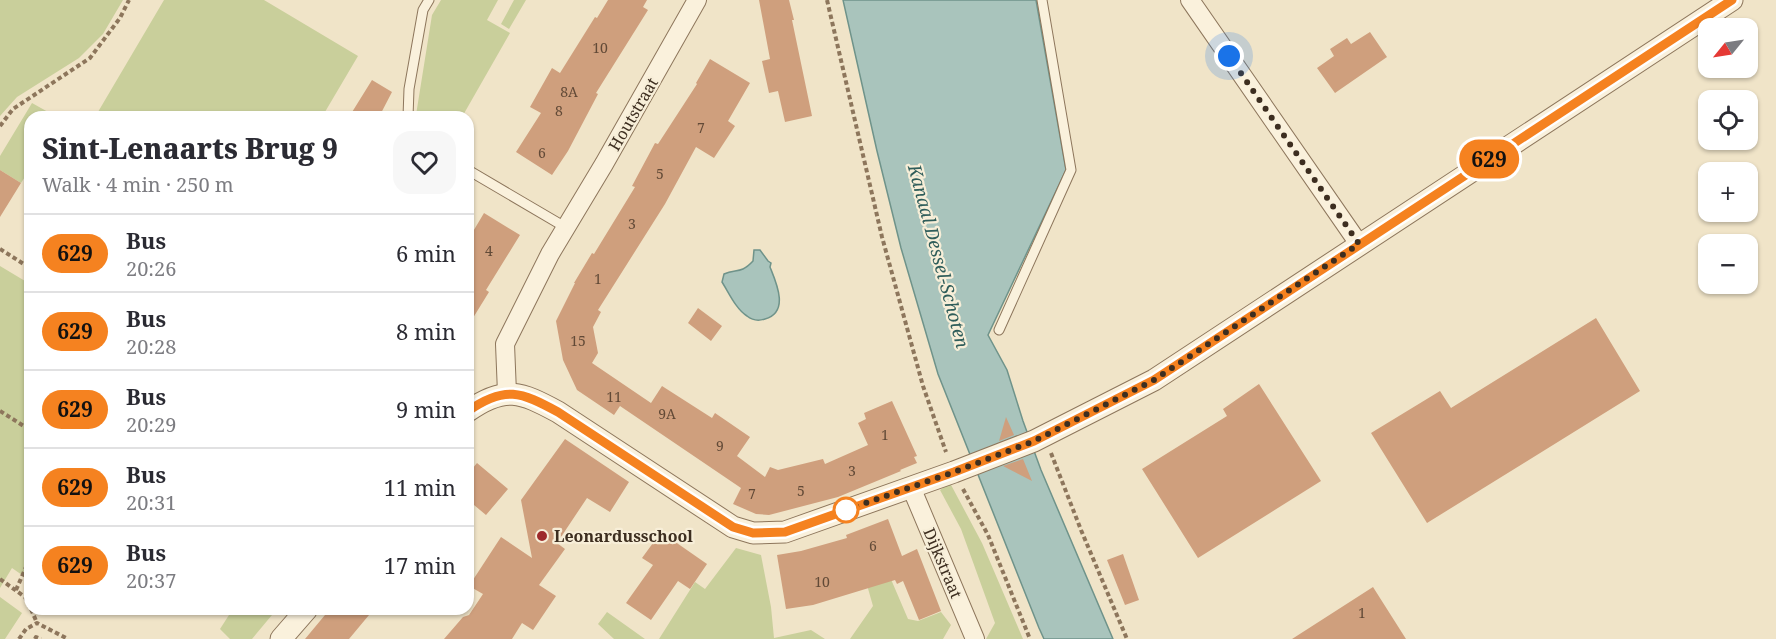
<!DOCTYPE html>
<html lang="en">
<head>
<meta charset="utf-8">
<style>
  :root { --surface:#fff; --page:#f7f7f7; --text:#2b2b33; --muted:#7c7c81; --line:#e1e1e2 }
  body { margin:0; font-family:"Noto Serif",serif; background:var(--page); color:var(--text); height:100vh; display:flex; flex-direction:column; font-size:22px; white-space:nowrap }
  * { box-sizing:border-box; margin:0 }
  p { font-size:20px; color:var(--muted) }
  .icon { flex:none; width:33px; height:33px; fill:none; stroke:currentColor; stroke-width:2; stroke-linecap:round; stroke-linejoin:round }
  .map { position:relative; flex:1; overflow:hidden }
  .sheet { position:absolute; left:24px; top:111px; width:450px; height:504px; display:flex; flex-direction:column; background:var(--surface); border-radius:18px; box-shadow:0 2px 4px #0004 }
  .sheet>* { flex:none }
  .badge { padding:0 12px; border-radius:20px; font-size:21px; line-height:39px }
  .needle { width:39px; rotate:240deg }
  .controls { position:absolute; left:1698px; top:18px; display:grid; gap:12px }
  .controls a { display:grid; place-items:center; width:60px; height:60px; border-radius:12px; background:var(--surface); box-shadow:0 2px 4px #0004; font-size:30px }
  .you { position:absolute; width:30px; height:30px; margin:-15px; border:4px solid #fff; border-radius:50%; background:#1a73e8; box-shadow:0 0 0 9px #1a73e833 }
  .map>.badge { position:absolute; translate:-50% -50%; box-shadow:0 0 0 3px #fff }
  .round { display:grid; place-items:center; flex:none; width:63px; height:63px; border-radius:18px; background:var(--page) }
  .summary { display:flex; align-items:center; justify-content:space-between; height:102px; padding:0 18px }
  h1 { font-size:28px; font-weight:800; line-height:45px }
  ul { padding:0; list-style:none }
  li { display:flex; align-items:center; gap:18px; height:78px; padding:0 18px; border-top:2px solid var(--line) }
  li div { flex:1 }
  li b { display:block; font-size:22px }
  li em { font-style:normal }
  li .badge { min-width:66px; font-weight:700; text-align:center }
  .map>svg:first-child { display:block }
  .green { fill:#c9cf9b }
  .water { fill:#a9c4bc; stroke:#6f938a; stroke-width:1.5 }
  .building { fill:#cf9f7d }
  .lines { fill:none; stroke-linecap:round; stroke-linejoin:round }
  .service-casing { stroke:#8d765c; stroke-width:11 }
  .minor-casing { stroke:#8d765c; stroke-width:20 }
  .tertiary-casing { stroke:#8d765c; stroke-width:23 }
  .path { stroke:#8d765c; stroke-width:4; stroke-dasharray:4.5 3; stroke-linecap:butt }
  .service { stroke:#faf1dc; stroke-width:9 }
  .minor { stroke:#faf1dc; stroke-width:18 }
  .tertiary { stroke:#faf1dc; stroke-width:21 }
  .line-casing { stroke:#fff; stroke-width:14 }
  .line { stroke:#f58220; stroke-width:9 }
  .walk { stroke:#3d2e20; stroke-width:6; stroke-dasharray:0 10.8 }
  .stop-dot { fill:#fff; stroke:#f58220; stroke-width:3 }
  .poi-dot { fill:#9e2a2b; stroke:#f7eed8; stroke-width:2 }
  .labels { text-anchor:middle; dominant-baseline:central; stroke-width:4.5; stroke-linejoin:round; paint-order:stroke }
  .number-label { font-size:14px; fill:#624a37 }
  .street-label { font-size:16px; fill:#3d2e20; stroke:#f7eed8 }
  .poi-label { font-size:16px; font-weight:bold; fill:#3d2e20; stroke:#f7eed8; text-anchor:start }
  .water-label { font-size:18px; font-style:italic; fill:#2f5d5a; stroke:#f7eed8 }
</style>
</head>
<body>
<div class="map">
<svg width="1776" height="639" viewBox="0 0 1776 639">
  <rect width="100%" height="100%" fill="#f0e4c8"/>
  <!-- green -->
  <path class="green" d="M0 0H123L103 34 79 58 17 97 0 116Z
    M164 0H264L358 56 322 117H95Z
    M441 0H498L487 20 510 33 462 117H418L416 115 432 15Z
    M514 0H526L509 29 501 24Z
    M32 103 57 117H30V169L21 183 0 170V156Z
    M0 266 30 284V585L22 575 12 568 0 588Z
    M950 483 982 543 1023 639H986L995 623 961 529 940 490Z
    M736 548 761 555 771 607 774 638 811 630 825 639H659L695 582 705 589Z
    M890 577 908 619 918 621 941 612 951 625 943 639H850L873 606 867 585Z
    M0 597 22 613 5 639H0Z
    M222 609H277L252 639H230L220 629 229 615Z
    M607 612 645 639H614L598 624Z"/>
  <!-- water -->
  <path class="water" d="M843 0H1036L1066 170 988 335 1007 370 1023 421 1041 470 1113 639H1044L1039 628 938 374 901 248 877 151Z
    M754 250H760L768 261 771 263 770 267C776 282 790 312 765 319 759 321 752 320 747 316 736 309 729 293 722 282L724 274C736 268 740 275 753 261Z"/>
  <!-- building -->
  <path class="building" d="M608 0H647L643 7 648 10 596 93 598 94 568 151 552 175 516 152 541 113 530 107 552 68 560 73 595 17 597 18Z
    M759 0H789L794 20H792L812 116 785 122 778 91 769 93 762 61 770 59Z
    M1370 32 1387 57 1335 93 1317 68 1334 56 1330 49 1347 38 1351 44Z
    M710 59 750 83 728 121 735 126 714 158 696 147 665 204 598 310 601 312 593 327 598 353 592 363 651 403 662 386 712 418 715 413 750 437 737 456 765 477 770 467 778 470 823 459 825 464 868 445 858 423 866 419 864 413 892 401 917 456 914 457 917 463 900 470 901 471 838 497 769 515 756 514 733 504 741 488 620 406 614 415 577 390 563 360 556 321 575 283H574L592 253 594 254 635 187 632 186 655 143 658 144 697 84 696 83Z
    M372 80 392 92 379 117H349Z
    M0 170 21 183 0 217Z
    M484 213 520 235 486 290 489 292 468 326V240Z
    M698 308 722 326 711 341 688 323Z
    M1596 318 1640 391 1427 523 1371 433 1440 391 1451 408Z
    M1259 384 1321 481 1198 558 1142 469 1227 416 1223 409Z
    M1006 417 1014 435 999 441Z
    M565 439 629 482 610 512 587 498 557 543 565 549 539 585 556 596 533 630 522 623 512 639H444L463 617 469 615 483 594 469 586 501 537 532 558 521 500Z
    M1023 459 1032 481 1003 466Z
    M477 463 508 489 486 515 468 500V474Z
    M888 519 902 556 917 549 941 611 919 620 903 581 897 584 895 580 813 605 786 609 777 555 801 551 847 538 846 535Z
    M661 532 707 564 690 589 678 581 651 620 626 603 653 565 642 558Z
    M1123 554 1139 600 1125 605 1107 560Z
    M1373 587 1406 639H1292Z
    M330 609H374L349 639H305Z"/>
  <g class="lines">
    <!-- service casing -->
    <g class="service-casing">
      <path id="service" d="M408 117 409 89 423 10 429 0
        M468 170 565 227
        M999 330 1071 170 1042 0"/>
    </g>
    <!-- minor casing -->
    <g class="minor-casing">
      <path id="minor" d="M1190 0 1359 244
        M507 393 505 344 550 254 604 164 697 0
        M911 487 975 639"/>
    </g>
    <!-- tertiary casing -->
    <g class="tertiary-casing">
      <path id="tertiary" d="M468 411C505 385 521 392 558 412L733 527 753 533 785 532 954 472 1034 441 1154 380 1732 0
        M281 639 307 609"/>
    </g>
    <!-- path -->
    <path class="path" d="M827 0 882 237 923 386 946 452
      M0 126 13 109 90 58 120 18 129 0
      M0 249 30 268
      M0 411 30 430
      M1051 453 1081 530 1127 639
      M963 489 988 535 1030 639
      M0 579 25 597 30 608
      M16 590 30 558
      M31 609 37 623
      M19 639 26 629 37 623 68 639
      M35 639 36 637 41 639"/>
    <!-- service -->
    <use href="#service" class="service"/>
    <!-- minor -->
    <use href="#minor" class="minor"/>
    <!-- tertiary -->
    <use href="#tertiary" class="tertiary"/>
  </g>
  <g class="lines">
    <!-- line casing -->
    <g class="line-casing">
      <path id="line" d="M468 411C505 385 521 392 558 412L733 527 753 533 785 532 954 472 1034 441 1154 380 1732 0"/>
    </g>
    <!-- line -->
    <use href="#line" class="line"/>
    <!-- walk -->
    <path class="walk" d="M846 510 954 472 1034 441 1154 380 1359 244 1229 56"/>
  </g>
  <!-- markers -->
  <circle class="stop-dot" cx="846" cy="510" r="12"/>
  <circle class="poi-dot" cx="542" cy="536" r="6"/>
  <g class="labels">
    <!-- number labels -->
    <g class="number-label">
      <text x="600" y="47">10</text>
      <text x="569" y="91">8A</text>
      <text x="559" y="110">8</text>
      <text x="701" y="127">7</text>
      <text x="542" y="152">6</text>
      <text x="660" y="173">5</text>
      <text x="632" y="223">3</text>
      <text x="489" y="250">4</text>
      <text x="598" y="278">1</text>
      <text x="578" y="340">15</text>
      <text x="614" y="396">11</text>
      <text x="667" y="413">9A</text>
      <text x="885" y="434">1</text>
      <text x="720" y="445">9</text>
      <text x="852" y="470">3</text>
      <text x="801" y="490">5</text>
      <text x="752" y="493">7</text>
      <text x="873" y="545">6</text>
      <text x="822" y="581">10</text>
      <text x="1362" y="612">1</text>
    </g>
    <!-- street labels -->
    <g class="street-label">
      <text transform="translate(633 114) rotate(-60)">Houtstraat</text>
      <text transform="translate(943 563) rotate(67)">Dijkstraat</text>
    </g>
    <!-- poi labels -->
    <g class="poi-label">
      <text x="554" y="536">Leonardusschool</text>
    </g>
    <!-- water labels -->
    <g class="water-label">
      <text transform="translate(939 256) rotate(75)">Kanaal Dessel-Schoten</text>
    </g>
  </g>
</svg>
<div class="controls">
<a><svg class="needle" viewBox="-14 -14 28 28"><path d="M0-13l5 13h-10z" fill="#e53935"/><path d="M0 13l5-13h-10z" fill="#7c7c81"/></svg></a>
<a><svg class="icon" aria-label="locate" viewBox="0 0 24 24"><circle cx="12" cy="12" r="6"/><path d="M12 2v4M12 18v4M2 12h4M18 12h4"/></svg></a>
<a>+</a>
<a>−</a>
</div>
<div class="you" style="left:1229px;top:56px"></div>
<b class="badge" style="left:1489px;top:159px;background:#f58220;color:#111">629</b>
<section class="sheet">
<div class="summary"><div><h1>Sint-Lenaarts Brug 9</h1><p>Walk · 4 min · 250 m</p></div><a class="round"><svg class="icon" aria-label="heart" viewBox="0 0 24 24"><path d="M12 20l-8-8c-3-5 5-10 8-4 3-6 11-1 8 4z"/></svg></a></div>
<ul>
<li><span class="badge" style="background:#f58220;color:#111">629</span><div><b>Bus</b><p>20:26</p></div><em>6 min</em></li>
<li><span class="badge" style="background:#f58220;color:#111">629</span><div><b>Bus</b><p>20:28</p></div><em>8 min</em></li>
<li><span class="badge" style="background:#f58220;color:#111">629</span><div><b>Bus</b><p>20:29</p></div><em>9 min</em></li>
<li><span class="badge" style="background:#f58220;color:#111">629</span><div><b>Bus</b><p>20:31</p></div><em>11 min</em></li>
<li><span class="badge" style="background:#f58220;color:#111">629</span><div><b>Bus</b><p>20:37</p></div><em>17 min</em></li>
</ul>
</section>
</div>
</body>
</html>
